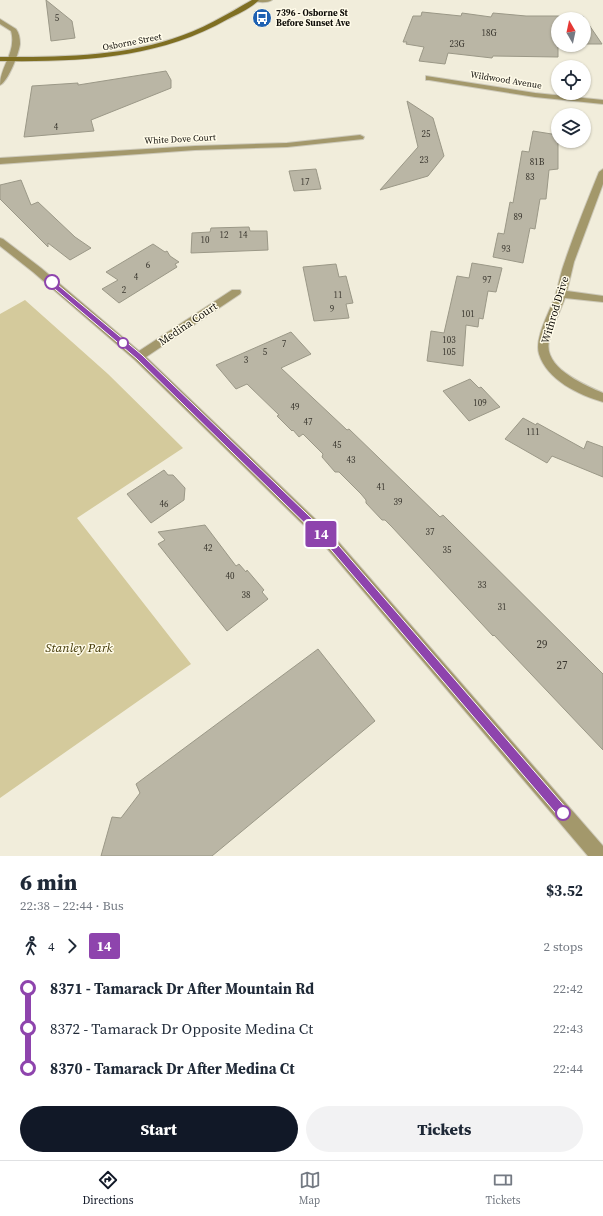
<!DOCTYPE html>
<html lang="en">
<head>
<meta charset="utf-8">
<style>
  :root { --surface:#fff; --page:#f2f2f3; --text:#1f2937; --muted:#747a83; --line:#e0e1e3; --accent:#111827 }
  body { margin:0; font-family:"Source Serif 4",serif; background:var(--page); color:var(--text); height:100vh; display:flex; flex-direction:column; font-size:15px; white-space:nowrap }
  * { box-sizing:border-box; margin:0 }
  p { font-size:13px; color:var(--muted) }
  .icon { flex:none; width:22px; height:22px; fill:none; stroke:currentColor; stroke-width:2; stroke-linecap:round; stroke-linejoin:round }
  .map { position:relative; height:856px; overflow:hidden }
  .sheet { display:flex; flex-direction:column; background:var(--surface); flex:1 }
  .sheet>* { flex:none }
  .badge { padding:0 8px; border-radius:3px; font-size:14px; line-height:26px }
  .needle { width:26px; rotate:351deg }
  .buttons { position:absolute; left:551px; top:12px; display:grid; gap:8px }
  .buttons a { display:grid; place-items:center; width:40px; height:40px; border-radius:50%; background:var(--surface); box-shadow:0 1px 3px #0004; font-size:20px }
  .map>.badge { position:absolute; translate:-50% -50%; box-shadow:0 0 0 2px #fff }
  .legs { display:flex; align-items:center; gap:6px; height:44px; padding:0 20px; font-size:13px }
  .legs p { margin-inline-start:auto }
  .head { display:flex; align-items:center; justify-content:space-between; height:68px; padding:0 20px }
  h1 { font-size:22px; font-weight:800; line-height:30px }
  .action { display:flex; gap:8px; margin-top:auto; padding:8px 20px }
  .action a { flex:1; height:46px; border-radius:24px; background:var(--accent); color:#fff; font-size:16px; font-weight:800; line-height:46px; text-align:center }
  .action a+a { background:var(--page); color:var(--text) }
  ul { padding:0 20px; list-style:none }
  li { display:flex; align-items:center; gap:14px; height:40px; font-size:15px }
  li i { display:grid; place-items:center; width:6px; height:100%; margin:0 5px; background:currentColor }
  li i::after { content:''; width:10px; height:10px; margin:-5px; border:3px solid; border-radius:50%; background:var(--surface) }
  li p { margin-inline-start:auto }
  li:first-child i { background:linear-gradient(#0000 50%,currentColor 0) }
  li:last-child i { background:linear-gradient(currentColor 50%,#0000 0) }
  .menu { display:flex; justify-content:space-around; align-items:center; height:56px; border-top:1px solid var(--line); background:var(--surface); font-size:11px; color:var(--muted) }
  .menu a { display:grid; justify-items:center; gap:2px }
  .menu .on { color:var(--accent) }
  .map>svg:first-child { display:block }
  .green { fill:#d4ca9c }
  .building { fill:#bab6a5; stroke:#9b9887 }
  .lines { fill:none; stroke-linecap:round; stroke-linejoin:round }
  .street-casing { stroke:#cdc9b9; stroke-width:2 }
  .secondary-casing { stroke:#cdc9b9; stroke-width:2 }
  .street { fill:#a3986b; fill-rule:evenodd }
  .secondary { fill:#7f6f22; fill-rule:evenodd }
  .line-1 { fill:#8e44ad; stroke:#fff }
  .stop-1-dot { fill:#fff; stroke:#8e44ad; stroke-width:2 }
  .labels { text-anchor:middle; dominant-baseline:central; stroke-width:3; stroke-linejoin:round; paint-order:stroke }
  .far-poi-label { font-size:9px; font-weight:bold; fill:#0f0d08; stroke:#fffbe9; text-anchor:start }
  .number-label { font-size:9px; fill:#3a372f }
  .far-street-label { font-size:9px; fill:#0f0d08; stroke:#fffbe9 }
  .street-label { font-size:11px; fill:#0f0d08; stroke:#fffbe9 }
  .near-number-label { font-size:11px; fill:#3a372f }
  .near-park-label { font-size:13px; font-style:italic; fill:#413704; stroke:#fffbe9 }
</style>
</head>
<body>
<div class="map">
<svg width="603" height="856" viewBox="0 0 603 856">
  <rect width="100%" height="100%" fill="#f1eddb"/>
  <!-- green -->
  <path class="green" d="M25 300 108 374 183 448 77 518 191 664 0 798V314Z"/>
  <!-- building -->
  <path class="building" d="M46 0 72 21 75 38 51 41Z
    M422 12 461 16 462 13 491 17 493 13 526 16H583L602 44H584V19H558V45H562H558V57L493 56 492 58 448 53 445 64 419 61 424 47 406 44 407 42H403L413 16H421Z
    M166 71 171 80V88L91 120 94 131 24 137 32 86 78 83V85Z
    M407 101 433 118 444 156 428 176 380 190 418 147Z
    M533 131 558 135V169L549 170 546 199H540L535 229 530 228 523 263 493 257 498 233 504 234 510 202 513 203 522 151 529 152Z
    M316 169 321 189 294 191 289 171Z
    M21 180 31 205 38 202 75 237 91 248 70 260 48 243V247L0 199V185Z
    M249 227 250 231H267L268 250 191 253 192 233 210 232 211 228Z
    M153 244 165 252 167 251 170 256 179 262 175 264 177 267 119 303 102 289 118 280 106 272Z
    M472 263 502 268 496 292 488 291 483 319 479 318 478 327 466 325 463 366 427 361 431 331 444 333 457 276 469 278Z
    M336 264 339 277 346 276 353 303 346 304 349 318 314 321 303 267Z
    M291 332 311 354 281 368 347 430 349 429 440 517 443 515 603 674V750L494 635 493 636 392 527 385 520H382L366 503V500L361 494 339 472H335L322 457 323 454 303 434 299 437 293 430 292 431 277 416 279 415 247 384 236 389 216 365Z
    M470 379 479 388 481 387 500 407 469 421 443 391Z
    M523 418 536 425 537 423 584 449 587 441 603 447V477L552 456 547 463 505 439Z
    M164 470 168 475H173L185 488 184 500 151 523 127 494Z
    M205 525 236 566 239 564 246 572 247 570 264 590 262 592 268 599 227 631 158 544 165 540 158 532Z
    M318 649 375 721 212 856H101L112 817 121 818 140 793 136 784Z"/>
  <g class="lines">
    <!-- street casing -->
    <g class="street-casing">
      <path id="street" d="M253 0H272C268 3 257 3 253 0Z
        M0 19 16 29C19 33 20 38 20 44 19 53 8 82 0 85 0 66 17 52 11 31L0 24Z
        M426 76 535 93 603 100V104L535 97 429 80H426Z
        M360 135 364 137 363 139 287 147 195 150 0 164V158L195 146 287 143Z
        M603 169V184L574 262 567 291 603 296V302L565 298C560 312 552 327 549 341 543 368 585 385 603 393V402C579 395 547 380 539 354 534 337 551 310 556 293 559 283 561 271 565 261 575 231 587 202 599 172Z
        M0 238 3 239 41 268 139 351 232 290H240L241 292 240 294 146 357 335 538 603 846V856H588L325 546 135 360 33 272 0 246Z"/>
    </g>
    <!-- secondary casing -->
    <g class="secondary-casing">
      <path id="secondary" d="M252 0H259C251 8 238 14 228 19 158 59 79 62 0 61V57C58 57 117 57 172 39 201 30 226 15 252 0Z"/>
    </g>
    <!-- street -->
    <use href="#street" class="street"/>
    <!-- secondary -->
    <use href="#secondary" class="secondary"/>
  </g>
  <!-- line-1 -->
  <path class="line-1" d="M52 280 142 355 333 539 567 809 568 813 567 817 563 818 559 817 327 545 137 359 49 284 48 282Z"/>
  <!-- icons -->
  <defs>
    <g id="bus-disc" transform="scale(1)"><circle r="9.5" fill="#1e61b2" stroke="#fffbe9"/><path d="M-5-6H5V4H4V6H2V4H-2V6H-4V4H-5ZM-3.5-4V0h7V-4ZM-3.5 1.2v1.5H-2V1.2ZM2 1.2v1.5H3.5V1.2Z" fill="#fff"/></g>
  </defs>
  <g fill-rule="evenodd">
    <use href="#bus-disc" x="262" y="18"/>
  </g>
  <!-- markers -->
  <g class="stop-1-dot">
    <circle cx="52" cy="282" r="7"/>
    <circle cx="123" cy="343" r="5"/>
    <circle cx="563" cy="813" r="7"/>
  </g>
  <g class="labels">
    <!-- far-poi labels -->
    <g class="far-poi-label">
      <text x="276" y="13">7396 - Osborne St<tspan x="276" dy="10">Before Sunset Ave</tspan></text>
    </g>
    <!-- number labels -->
    <g class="number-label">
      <text x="57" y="18">5</text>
      <text x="489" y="33">18G</text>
      <text x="457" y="44">23G</text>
      <text x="56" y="127">4</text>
      <text x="426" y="134">25</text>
      <text x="424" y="160">23</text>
      <text x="537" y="162">81B</text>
      <text x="530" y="177">83</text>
      <text x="305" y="182">17</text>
      <text x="518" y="217">89</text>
      <text x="224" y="235">12</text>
      <text x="243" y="235">14</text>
      <text x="205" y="240">10</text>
      <text x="506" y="249">93</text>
      <text x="148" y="265">6</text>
      <text x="136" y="277">4</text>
      <text x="487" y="280">97</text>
      <text x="124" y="290">2</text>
      <text x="338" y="295">11</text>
      <text x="332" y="309">9</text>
      <text x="468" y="314">101</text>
      <text x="449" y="340">103</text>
      <text x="284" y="344">7</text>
      <text x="265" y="352">5</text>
      <text x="449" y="352">105</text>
      <text x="246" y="360">3</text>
      <text x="480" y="403">109</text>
      <text x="295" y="407">49</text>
      <text x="308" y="422">47</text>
      <text x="533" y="432">111</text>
      <text x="337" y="445">45</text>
      <text x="351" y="460">43</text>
      <text x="381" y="487">41</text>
      <text x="398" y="502">39</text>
      <text x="164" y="504">46</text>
      <text x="430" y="532">37</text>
      <text x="208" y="548">42</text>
      <text x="447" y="550">35</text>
      <text x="230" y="576">40</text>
      <text x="482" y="585">33</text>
      <text x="246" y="595">38</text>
      <text x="502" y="607">31</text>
    </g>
    <!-- far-street labels -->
    <g class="far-street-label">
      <text transform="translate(132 42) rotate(-11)">Osborne Street</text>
      <text transform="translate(506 80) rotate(9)">Wildwood Avenue</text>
      <text transform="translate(180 139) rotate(-3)">White Dove Court</text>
    </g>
    <!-- street labels -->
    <g class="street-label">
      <text transform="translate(555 310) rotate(-73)">Withrod Drive</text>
      <text transform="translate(188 324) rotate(-34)">Medina Court</text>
    </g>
    <!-- near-number labels -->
    <g class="near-number-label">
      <text x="542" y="644">29</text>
      <text x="562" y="665">27</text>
    </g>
    <!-- near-park labels -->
    <g class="near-park-label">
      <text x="79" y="647">Stanley Park</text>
    </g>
  </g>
</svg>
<div class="buttons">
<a><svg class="needle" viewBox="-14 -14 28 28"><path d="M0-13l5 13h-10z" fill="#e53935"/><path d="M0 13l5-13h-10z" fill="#747a83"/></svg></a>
<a><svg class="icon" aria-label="locate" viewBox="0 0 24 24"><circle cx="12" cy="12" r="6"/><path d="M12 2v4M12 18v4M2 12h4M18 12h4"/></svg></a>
<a><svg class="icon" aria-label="layers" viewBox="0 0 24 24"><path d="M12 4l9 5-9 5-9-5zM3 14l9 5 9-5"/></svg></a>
</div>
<b class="badge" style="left:321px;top:534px;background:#8e44ad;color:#fff">14</b>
</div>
<section class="sheet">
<div class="head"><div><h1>6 min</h1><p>22:38 – 22:44 · Bus</p></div><b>$3.52</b></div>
<div class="legs"><svg class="icon" aria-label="walk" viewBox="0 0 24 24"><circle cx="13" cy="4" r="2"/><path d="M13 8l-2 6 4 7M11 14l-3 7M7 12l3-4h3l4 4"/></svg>4<svg class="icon" aria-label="forward" viewBox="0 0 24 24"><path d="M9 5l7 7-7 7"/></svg><b class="badge" style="background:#8e44ad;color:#fff">14</b><p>2 stops</p></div>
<ul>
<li><i style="color:#8e44ad"></i><b>8371 - Tamarack Dr After Mountain Rd</b><p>22:42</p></li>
<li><i style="color:#8e44ad"></i><span>8372 - Tamarack Dr Opposite Medina Ct</span><p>22:43</p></li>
<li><i style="color:#8e44ad"></i><b>8370 - Tamarack Dr After Medina Ct</b><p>22:44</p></li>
</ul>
<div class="action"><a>Start</a><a>Tickets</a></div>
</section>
<nav class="menu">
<a class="on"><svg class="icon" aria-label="directions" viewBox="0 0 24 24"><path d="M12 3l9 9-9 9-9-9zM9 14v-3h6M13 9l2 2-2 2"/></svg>Directions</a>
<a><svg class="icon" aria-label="map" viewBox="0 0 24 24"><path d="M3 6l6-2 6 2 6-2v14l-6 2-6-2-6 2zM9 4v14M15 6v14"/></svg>Map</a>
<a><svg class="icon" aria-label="tickets" viewBox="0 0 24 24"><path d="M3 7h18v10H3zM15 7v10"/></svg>Tickets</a>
</nav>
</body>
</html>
